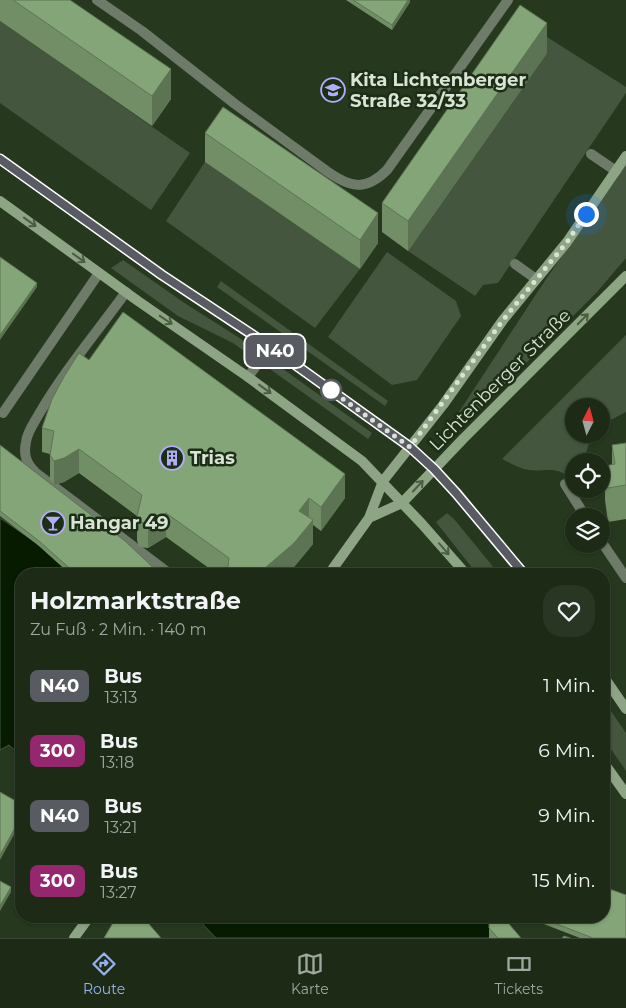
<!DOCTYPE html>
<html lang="de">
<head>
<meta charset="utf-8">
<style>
  :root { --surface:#1c2a16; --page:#293623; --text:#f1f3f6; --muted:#a0a7a1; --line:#3a4635; --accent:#95b2f1 }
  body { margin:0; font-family:Montserrat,sans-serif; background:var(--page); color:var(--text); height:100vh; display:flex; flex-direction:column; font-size:19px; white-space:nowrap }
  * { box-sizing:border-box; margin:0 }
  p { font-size:16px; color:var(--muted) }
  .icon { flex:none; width:28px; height:28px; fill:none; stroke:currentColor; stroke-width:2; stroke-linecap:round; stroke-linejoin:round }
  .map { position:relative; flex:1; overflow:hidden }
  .panel { position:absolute; left:15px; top:568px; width:595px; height:355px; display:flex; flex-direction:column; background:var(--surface); border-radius:20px; box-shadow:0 1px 4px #0004,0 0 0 1px var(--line) }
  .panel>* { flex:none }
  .badge { padding:0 10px; border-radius:8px; font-size:18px; line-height:32px }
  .needle { width:32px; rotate:6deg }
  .buttons { position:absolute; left:565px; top:398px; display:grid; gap:10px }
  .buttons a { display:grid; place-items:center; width:45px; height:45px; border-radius:50%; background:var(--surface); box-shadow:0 1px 4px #0004,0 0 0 1px var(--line); font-size:25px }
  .you { position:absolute; width:25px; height:25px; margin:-12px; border:4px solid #fff; border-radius:50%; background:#1a73e8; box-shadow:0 0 0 8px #1a73e833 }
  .map>.badge { position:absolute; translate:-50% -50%; box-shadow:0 0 0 2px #fff }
  .round { display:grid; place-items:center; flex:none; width:52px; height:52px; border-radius:20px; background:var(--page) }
  .headline { display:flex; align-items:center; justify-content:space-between; height:85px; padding:0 15px }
  h1 { font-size:24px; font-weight:700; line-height:38px }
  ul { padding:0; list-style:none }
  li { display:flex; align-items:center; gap:15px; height:65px; padding:0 15px }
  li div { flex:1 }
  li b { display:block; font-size:19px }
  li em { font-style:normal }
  li .badge { min-width:55px; font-weight:700; text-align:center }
  .dock { display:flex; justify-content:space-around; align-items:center; height:70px; border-top:1px solid var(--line); background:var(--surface); font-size:14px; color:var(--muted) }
  .dock a { display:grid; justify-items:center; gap:2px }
  .dock .active { color:var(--accent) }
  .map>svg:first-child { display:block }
  .green { fill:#44563d }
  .water { fill:#061b00; stroke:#455740 }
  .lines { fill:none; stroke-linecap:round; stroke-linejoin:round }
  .lane { stroke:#6d7b68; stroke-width:10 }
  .street { stroke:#6d7b68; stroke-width:10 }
  .secondary { stroke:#8ea585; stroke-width:10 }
  .wall { fill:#728e66 }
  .shaded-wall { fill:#5c7453 }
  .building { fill:#84a577; stroke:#5c7453 }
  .oneway { stroke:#4a5e42 }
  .line-casing { stroke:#fff; stroke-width:11 }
  .line { stroke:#595b62; stroke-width:8 }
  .walk { stroke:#d9e4d4; stroke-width:5; stroke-dasharray:0 9 }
  .stop-dot { fill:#fff; stroke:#595b62; stroke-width:2.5 }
  .labels { text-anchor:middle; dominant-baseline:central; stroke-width:5; stroke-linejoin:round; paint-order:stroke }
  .poi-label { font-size:18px; font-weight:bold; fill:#d9e4d4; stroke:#1c2e15; text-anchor:start }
  .street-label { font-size:18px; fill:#d9e4d4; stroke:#1c2e15 }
</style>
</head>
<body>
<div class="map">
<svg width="626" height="938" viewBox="0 0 626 938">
  <rect width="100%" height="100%" fill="#26381e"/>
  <!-- green -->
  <path class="green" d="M517 18 626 87V93L498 283 483 285 475 296 408 251 546 53Z
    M0 21 190 153 151 210 0 103Z
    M205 162 360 269 315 328 166 221Z
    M626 164V258L597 292 461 428 453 421 546 279Z
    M387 252 456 301 461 316 417 380 392 385 328 337Z
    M123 260 186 304 252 346H254V353L247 354V353L233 343 178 316 111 268Z
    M221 281 388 401 385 406 217 287Z
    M626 335V412L601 425V406H574V434H593L595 436 588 446 584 461H574V474L568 477C557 466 543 472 529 470 520 469 511 463 502 459Z
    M272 361 372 433 368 439 267 367Z
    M447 513 454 519 499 574H477L436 522Z
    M604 701 626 733V771L604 739Z"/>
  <!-- water -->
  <path class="water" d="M0 518 35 542 71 574H21V756L9 745 0 750Z
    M195 916H489L509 938H216Z"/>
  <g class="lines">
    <!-- lane -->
    <path class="lane" d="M591 154 616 171
      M515 264 536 279
      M126 292C97 332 64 371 39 414 34 423 27 432 26 442 23 456 27 464 36 473L170 574
      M248 377 270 347
      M3 413 99 273
      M565 484 585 516
      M601 541 626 578"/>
    <!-- street -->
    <path class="street" d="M97 0 142 31 235 104 328 172C351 188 366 191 387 170L508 0"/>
    <!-- secondary -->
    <path class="secondary" d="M0 159 162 275 265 343 410 447 434 469 457 493 523 574
      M0 201 138 301 248 377 362 461 422 524 466 574
      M369 518 402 503 463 439 626 276
      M329 574 369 518 383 481 443 405 503 320 567 242 626 156
      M604 677 626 709
      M604 763 626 794
      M74 938 90 916"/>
  </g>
  <!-- wall -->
  <path class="wall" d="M0 0H70L171 99 152 126 0 21Z
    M346 0H410V2L392 30Z
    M547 53 408 251 382 232V203Z
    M205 133 378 243 360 269 205 162Z
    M89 360 345 498 321 531 313 525V544L294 567 287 574H217L166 537 148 548 139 547 137 540V516L79 473 64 482 54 485 50 479V454L42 452V428Z
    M626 443V519L608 522 605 500V466L612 465V445Z
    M0 445 160 574H70L39 546 0 516Z
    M523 916H604L626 938H580Z
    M489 919 521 938H489Z"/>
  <!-- shaded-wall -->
  <path class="shaded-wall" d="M408 0H410V2L392 30V25Z
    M547 23V53L408 251V221Z
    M171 69V99L152 126V96Z
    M378 213V243L360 269V240Z
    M37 283V287L0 340V335Z
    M79 449V473L64 482 54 485V461Z
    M345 474V498L321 531V507Z
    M309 498V522L299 511Z
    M166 513V537L148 548V524Z
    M313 520V544L294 567 287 574H258Z
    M21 817V822L0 860V855Z
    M11 887V892L0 911V906Z"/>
  <!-- building -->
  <path class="building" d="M13 0H70L171 69 152 96Z
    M353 0H408L392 25Z
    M520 5 547 23 408 221 382 203Z
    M223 107 378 213 360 240 205 133Z
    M0 257 37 283 0 335Z
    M123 312 345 474 321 507 309 498 299 511 313 520 294 543 258 574H227L229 558 166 513 148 524 139 522 137 516 142 495 79 449 64 458 54 461 50 455 54 431 42 428 52 399 65 375 79 353 89 360Z
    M626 443V485L608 488 605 466 615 464 612 445Z
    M0 445 125 541 160 574H76L39 541 0 511Z
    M0 792 21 804V817L0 855Z
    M0 881 11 887 0 906Z
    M604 887 626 895V938H593L536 916H604Z
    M117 916H142L161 938H104Z
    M493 917H503L521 938H498L489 928V919Z
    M564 936 570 938H562Z"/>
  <!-- one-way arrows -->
  <defs><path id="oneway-shaft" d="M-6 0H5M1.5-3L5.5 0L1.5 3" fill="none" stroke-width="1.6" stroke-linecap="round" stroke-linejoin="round" transform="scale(1.25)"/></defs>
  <g class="oneway">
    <use href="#oneway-shaft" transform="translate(30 222) rotate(36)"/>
    <use href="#oneway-shaft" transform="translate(79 258) rotate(36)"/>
    <use href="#oneway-shaft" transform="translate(583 319) rotate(-45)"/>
    <use href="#oneway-shaft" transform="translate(166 320) rotate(34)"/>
    <use href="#oneway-shaft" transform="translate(265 389) rotate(36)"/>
    <use href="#oneway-shaft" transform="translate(418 486) rotate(-47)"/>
    <use href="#oneway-shaft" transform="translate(444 549) rotate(49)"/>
  </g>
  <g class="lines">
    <!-- line casing -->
    <g class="line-casing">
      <path id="line" d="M0 159 162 275 265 343 410 447 434 469 456 493 524 574"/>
    </g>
    <!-- line -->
    <use href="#line" class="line"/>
    <!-- walk -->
    <path class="walk" d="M331 390 326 387 410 447 503 320 567 242 586 214"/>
  </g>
  <!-- icons -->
  <defs>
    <g id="school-ring" transform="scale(1.25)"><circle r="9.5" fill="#1c2e15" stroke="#b2adf9" stroke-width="1.5"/><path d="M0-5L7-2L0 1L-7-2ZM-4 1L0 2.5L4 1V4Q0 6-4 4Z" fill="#b2adf9"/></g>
    <g id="building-ring" transform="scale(1.25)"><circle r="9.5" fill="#1c2e15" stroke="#b2adf9" stroke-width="1.5"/><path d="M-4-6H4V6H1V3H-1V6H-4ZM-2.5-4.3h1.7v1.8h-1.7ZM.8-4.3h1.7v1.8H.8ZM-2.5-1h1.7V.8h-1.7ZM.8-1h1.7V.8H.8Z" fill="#b2adf9"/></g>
    <g id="bar-ring" transform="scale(1.25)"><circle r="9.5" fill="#1c2e15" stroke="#b2adf9" stroke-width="1.5"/><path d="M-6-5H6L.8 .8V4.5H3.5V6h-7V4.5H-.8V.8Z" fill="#b2adf9"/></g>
  </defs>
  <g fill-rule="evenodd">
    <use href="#school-ring" x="333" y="90"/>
    <use href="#building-ring" x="172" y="458"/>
    <use href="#bar-ring" x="53" y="523"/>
  </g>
  <!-- markers -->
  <circle class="stop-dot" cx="331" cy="390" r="10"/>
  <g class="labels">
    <!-- poi labels -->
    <g class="poi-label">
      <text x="350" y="80">Kita Lichtenberger<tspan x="350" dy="21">Straße 32/33</tspan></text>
      <text x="190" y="458">Trias</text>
      <text x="70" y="523">Hangar 49</text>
    </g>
    <!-- street labels -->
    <g class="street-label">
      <text transform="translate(500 380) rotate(-45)">Lichtenberger Straße</text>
    </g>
  </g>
</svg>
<div class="buttons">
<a><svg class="needle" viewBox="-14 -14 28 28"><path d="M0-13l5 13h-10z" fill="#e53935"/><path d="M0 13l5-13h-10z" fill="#a0a7a1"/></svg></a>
<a><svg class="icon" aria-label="locate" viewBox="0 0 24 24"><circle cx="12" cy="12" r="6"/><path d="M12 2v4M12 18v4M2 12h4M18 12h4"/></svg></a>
<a><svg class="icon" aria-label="layers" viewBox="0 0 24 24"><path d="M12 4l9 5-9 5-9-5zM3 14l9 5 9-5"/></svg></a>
</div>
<div class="you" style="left:586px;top:214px"></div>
<b class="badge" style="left:275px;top:351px;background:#595b62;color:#fff">N40</b>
<section class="panel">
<div class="headline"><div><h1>Holzmarktstraße</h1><p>Zu Fuß · 2 Min. · 140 m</p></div><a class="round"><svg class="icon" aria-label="heart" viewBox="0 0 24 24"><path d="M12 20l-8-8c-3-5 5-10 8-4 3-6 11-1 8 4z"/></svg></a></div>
<ul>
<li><span class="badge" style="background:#595b62;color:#fff">N40</span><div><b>Bus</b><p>13:13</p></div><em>1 Min.</em></li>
<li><span class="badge" style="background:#95276e;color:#fff">300</span><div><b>Bus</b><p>13:18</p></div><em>6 Min.</em></li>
<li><span class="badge" style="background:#595b62;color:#fff">N40</span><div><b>Bus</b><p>13:21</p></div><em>9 Min.</em></li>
<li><span class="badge" style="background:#95276e;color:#fff">300</span><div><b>Bus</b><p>13:27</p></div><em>15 Min.</em></li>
</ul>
</section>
</div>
<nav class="dock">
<a class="active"><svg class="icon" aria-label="directions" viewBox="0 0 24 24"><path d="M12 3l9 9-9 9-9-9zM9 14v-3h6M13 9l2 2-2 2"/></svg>Route</a>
<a><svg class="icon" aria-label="map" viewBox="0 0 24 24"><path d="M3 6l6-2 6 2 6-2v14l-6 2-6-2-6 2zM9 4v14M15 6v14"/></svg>Karte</a>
<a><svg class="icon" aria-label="tickets" viewBox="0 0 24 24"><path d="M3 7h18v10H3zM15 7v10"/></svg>Tickets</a>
</nav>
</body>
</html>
